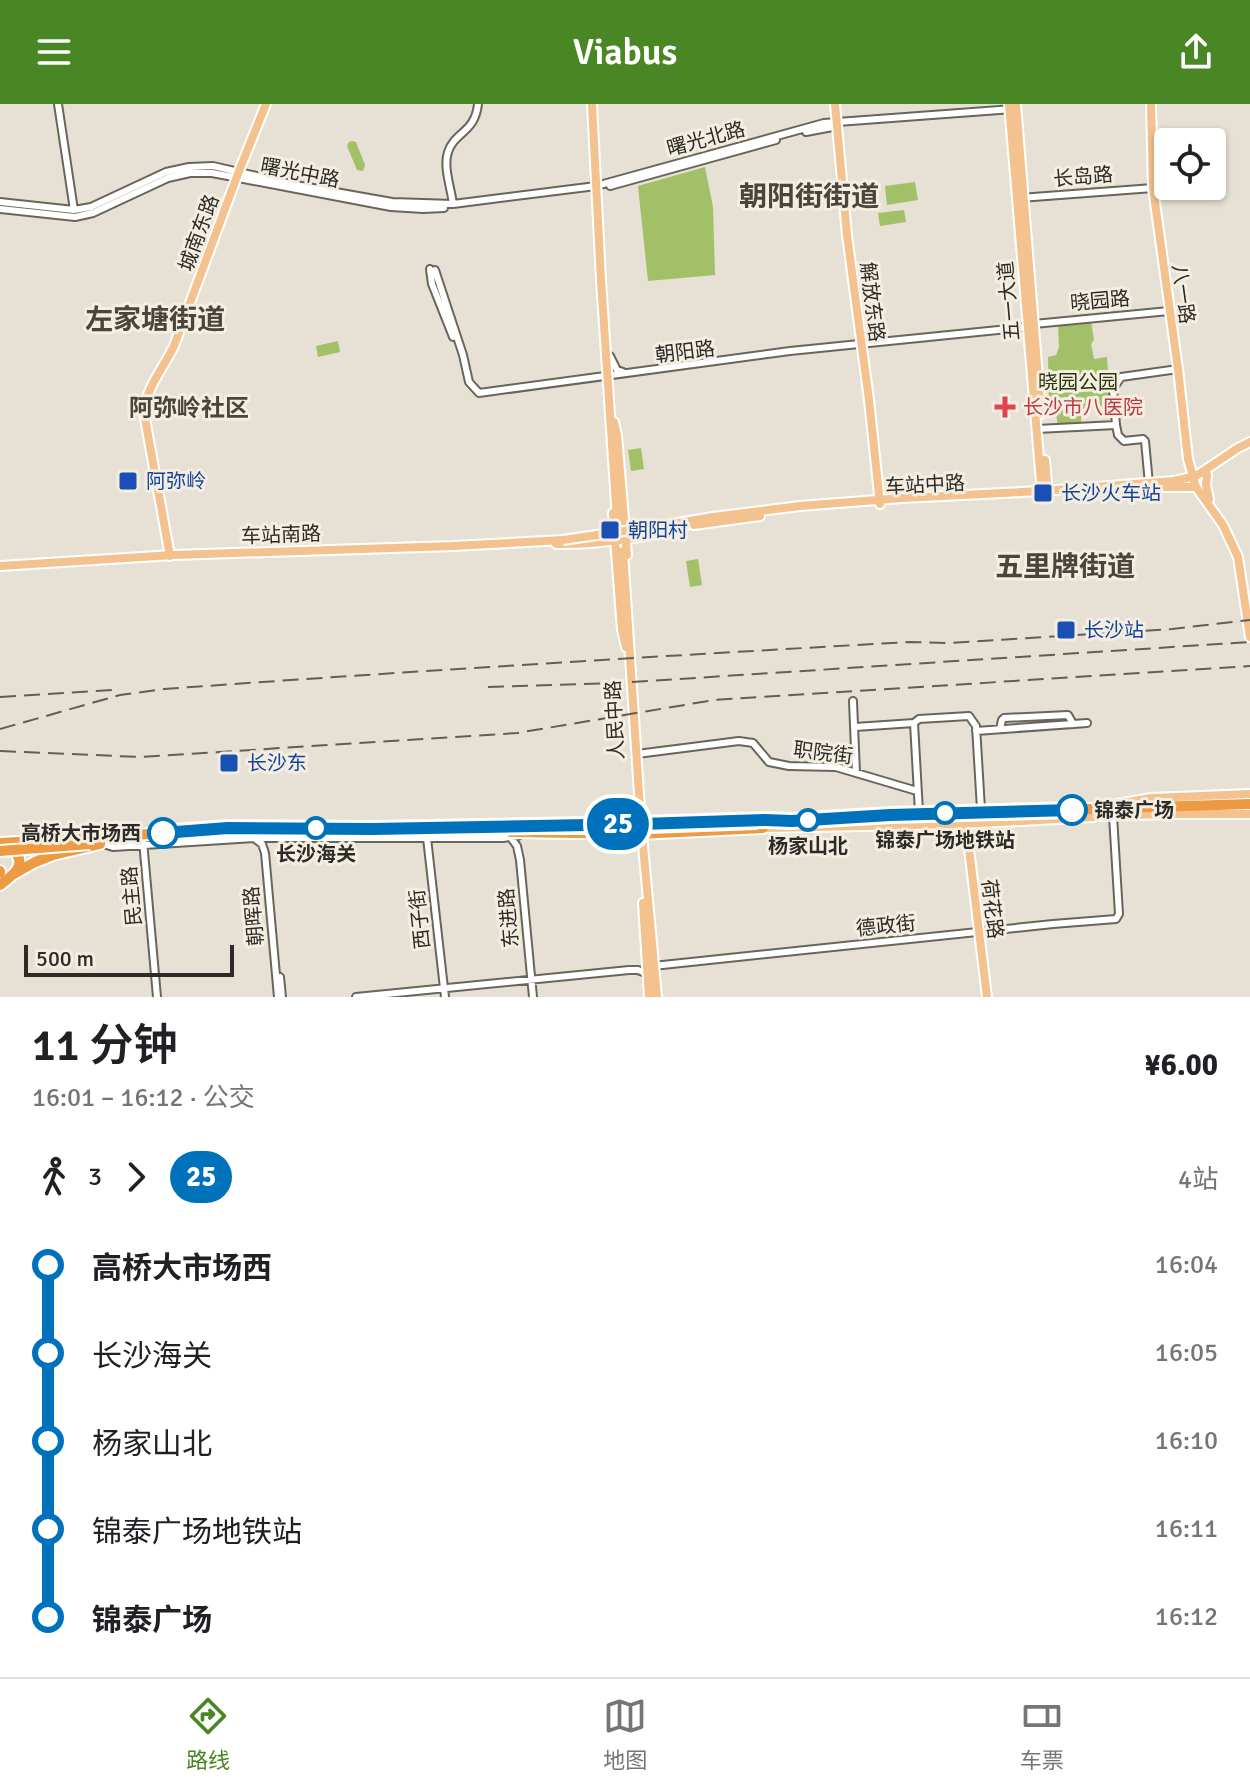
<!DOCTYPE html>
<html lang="zh">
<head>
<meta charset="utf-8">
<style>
  :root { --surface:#fff; --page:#f2f2f2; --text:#202124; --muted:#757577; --line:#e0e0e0; --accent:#498624 }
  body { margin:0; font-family:Signika,"Noto Sans SC",sans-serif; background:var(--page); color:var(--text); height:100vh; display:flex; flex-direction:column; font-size:30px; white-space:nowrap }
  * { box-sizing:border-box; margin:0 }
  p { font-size:26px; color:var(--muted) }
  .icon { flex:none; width:44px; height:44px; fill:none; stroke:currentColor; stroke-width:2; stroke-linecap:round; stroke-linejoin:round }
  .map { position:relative; height:893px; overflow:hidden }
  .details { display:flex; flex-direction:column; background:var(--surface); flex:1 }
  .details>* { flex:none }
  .badge { padding:0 16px; border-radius:26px; font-size:28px; line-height:52px }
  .controls { position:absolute; left:1154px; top:24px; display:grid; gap:16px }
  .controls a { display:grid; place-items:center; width:72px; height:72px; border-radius:8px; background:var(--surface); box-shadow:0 2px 6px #0004; font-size:40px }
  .scale { position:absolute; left:24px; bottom:20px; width:210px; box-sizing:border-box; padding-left:8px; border:4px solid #2d2b27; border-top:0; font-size:22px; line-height:28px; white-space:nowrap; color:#2d2b27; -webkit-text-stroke:6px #f3eee1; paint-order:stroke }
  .map>.badge { position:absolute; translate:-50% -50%; box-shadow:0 0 0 4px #fff }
  .legs { display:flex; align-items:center; gap:12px; height:88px; padding:0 32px; font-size:26px }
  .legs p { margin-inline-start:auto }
  .head { display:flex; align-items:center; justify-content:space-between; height:136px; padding:0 32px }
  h1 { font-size:44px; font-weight:600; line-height:60px }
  ul { padding:0 32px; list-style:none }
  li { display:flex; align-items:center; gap:28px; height:88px; font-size:30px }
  li i { display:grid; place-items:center; width:12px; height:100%; margin:0 10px; background:currentColor }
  li i::after { content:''; width:20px; height:20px; margin:-10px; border:6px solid; border-radius:50%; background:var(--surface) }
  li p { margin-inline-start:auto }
  li:first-child i { background:linear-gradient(#0000 50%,currentColor 0) }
  li:last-child i { background:linear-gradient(currentColor 50%,#0000 0) }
  header { display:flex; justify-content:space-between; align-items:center; height:104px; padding:0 32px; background:var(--accent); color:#fff; font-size:36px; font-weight:600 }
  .tabs { display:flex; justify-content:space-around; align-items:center; height:112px; border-top:2px solid var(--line); background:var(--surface); font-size:22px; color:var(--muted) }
  .tabs a { display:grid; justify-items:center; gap:4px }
  .tabs .current { color:var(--accent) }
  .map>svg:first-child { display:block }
  .green { fill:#a2c067 }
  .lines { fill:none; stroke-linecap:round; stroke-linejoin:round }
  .minor-casing { stroke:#69655a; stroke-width:10 }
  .major-casing { stroke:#fff; stroke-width:12 }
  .highway-casing { stroke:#fff; stroke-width:14 }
  .minor { stroke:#fff; stroke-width:6 }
  .major { stroke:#f4c28e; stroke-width:8 }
  .highway { stroke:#ed9a43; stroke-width:10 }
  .rail { stroke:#615e57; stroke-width:2; stroke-dasharray:16 8; stroke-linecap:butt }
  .major-bridge-casing { stroke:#fff; stroke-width:12; stroke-linecap:butt }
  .highway-bridge-casing { stroke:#fff; stroke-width:14; stroke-linecap:butt }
  .major-bridge { stroke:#f4c28e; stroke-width:8 }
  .highway-bridge { stroke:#ed9a43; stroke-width:10 }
  .line-1-casing { stroke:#fff; stroke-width:18 }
  .line-1 { stroke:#0072bc; stroke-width:12 }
  .health-dot { fill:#e0444e; stroke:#f3eee1; stroke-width:3 }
  .transit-dot { fill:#1a4fb4; stroke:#f3eee1; stroke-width:3 }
  .stop-1-dot { fill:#fff; stroke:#0072bc; stroke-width:4 }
  .labels { text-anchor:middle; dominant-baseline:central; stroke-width:6; stroke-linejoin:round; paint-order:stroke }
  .street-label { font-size:20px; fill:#2d2b27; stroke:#f3eee1 }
  .park-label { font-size:20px; fill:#2a360e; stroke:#f3eee1 }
  .health-label { font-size:20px; fill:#be3a42; stroke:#f3eee1; text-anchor:start }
  .transit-label { font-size:20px; fill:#164399; stroke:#f3eee1; text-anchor:start }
  .stop-label { font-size:20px; font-weight:bold; fill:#2d2b27; stroke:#f3eee1 }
  .quarter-label { font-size:24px; font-weight:bold; fill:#49453a; stroke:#f3eee1 }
  .district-label { font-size:28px; font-weight:bold; fill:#49453a; stroke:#f3eee1 }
</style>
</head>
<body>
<header><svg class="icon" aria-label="menu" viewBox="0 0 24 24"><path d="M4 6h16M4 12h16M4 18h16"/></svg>Viabus<svg class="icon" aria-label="share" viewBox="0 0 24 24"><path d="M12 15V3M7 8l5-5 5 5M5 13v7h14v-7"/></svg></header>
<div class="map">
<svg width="1250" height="893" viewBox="0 0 1250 893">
  <rect width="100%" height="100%" fill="#e6e1d4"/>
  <!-- green -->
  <path class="green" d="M352 37 356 38 365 61 363 67 357 66 347 42 349 38Z
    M705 63 713 103 715 171 648 177 638 82Z
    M915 78 918 96 887 101 885 82Z
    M904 106 906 118 880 122 878 109Z
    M1091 217 1094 236 1091 240 1094 255 1107 253 1110 301 1081 305V323L1058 325 1056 307 1049 308 1048 253 1056 251 1059 243 1058 220Z
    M338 237 340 248 318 253 316 242Z
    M641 344 644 365 631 367 628 346Z
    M698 455 702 481 690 483 686 457Z"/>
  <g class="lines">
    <!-- minor casing -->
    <g class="minor-casing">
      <path id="minor" d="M58 0 74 106
        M806 28 838 22
        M610 82 776 36
        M1020 94 1153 84
        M0 98 74 106 91 103 166 68 189 63 213 62 296 81 392 98 453 100 596 82 824 19 1013 5
        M453 100C451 84 443 63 448 48 455 27 475 29 478 0
        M0 105 75 113 93 109 168 74 190 69H212L391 103 423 105 444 104
        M430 165 432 180 453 233
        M435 166 463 251 469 278 479 289 790 247 1027 223 1034 220 1169 207
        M610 252 617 266 623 268
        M1037 325 1116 321
        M1149 380 1145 337 1143 335 1124 337 1118 331 1116 321 1113 285 1121 273 1178 265
        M853 597 856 669
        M914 619 919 708
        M855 623 914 619 919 615 969 612 976 622 981 705
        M1000 625 1002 616 1004 614 1068 611 1073 620
        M976 627 1087 619
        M637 650 739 637 753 639 769 658 789 662 836 663 917 687
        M254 734 262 740 265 749 278 893
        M427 734 445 893
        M511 734 517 742 520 756 533 893
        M143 737 157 893
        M103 740 113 743 254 734H503L518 732
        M653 862 1053 820 1116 815 1119 810 1113 712
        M280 873 282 893
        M356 893 629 866H638L648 870"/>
    </g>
    <!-- major casing -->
    <g class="major-casing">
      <path id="major" d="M592 0 601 176 617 415
        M835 0 847 131 869 296 880 400
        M1009 0 1042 390
        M1016 0 1041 310
        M1151 0 1153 84 1178 265 1188 355 1196 383 1223 421 1238 453 1250 533
        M614 318 617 331 627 451
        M1045 356 1048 390
        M1207 371 1206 381 1209 395
        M1165 383H1196
        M613 409 622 526 626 543
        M672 420 713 413 800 402 902 394 1042 387 1174 377 1196 372 1238 344 1250 338
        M694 421 760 412
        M556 440C590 441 653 434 685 422
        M623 447 641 720 657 893
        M170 452 144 309C146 283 163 265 174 242L239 67 266 0
        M0 462 173 451 453 442 563 436
        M1117 700 1151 694 1250 690
        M1091 712 1175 710H1250
        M966 720 987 893
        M764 724 963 720 1093 713
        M643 799 649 893"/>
    </g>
    <!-- highway casing -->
    <g class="highway-casing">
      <path id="highway" d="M757 719 890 711 1250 700
        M511 728 638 730 763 724
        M0 739 96 734 228 724H519
        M0 767V769
        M14 770 35 758 53 751 100 740
        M0 781C15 770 29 760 11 743"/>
    </g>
    <!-- minor -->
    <use href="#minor" class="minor"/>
    <!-- major -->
    <use href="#major" class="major"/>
    <!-- highway -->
    <use href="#highway" class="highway"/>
    <!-- rail -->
    <path class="rail" d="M488 583 617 579 1250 538
      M0 593 112 586
      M0 625 120 591 164 585C412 567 661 552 909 538L950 539 1172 525 1250 516
      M0 647 140 653 517 629 714 596 1250 562"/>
    <!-- major-bridge casing -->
    <g class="major-bridge-casing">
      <path id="major-bridge" d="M563 436 672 420"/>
    </g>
    <!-- highway-bridge casing -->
    <g class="highway-bridge-casing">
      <path id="highway-bridge" d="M519 724H622L757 719
        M0 747 90 740"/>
    </g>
    <!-- major-bridge -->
    <use href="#major-bridge" class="major-bridge"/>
    <!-- highway-bridge -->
    <use href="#highway-bridge" class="highway-bridge"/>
  </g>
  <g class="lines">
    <!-- line-1 casing -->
    <g class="line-1-casing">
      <path id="line-1" d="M163 729 228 724 373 725 641 720 765 716 792 717 890 711 1072 706"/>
    </g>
    <!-- line-1 -->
    <use href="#line-1" class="line-1"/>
  </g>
  <!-- markers -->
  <path class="health-dot" d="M1001 291h8v8h8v8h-8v8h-8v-8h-8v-8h8z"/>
  <g class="transit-dot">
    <rect x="118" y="367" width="20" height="20" rx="4"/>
    <rect x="1033" y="379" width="20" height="20" rx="4"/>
    <rect x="600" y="416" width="20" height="20" rx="4"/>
    <rect x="1056" y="516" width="20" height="20" rx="4"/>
    <rect x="219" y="649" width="20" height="20" rx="4"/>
  </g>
  <g class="stop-1-dot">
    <circle cx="1072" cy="706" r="14"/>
    <circle cx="945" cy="709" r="10"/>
    <circle cx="808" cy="716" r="10"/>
    <circle cx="316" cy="724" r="10"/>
    <circle cx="163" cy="729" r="14"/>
  </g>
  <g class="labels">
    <!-- street labels -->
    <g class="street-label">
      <text transform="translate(706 35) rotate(-15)">曙光北路</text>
      <text transform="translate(300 69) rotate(11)">曙光中路</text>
      <text transform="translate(1083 73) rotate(-5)">长岛路</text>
      <text transform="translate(199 129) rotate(-70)">城南东路</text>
      <text transform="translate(1183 190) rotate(82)">八一路</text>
      <text transform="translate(1009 197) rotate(-95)">五一大道</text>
      <text transform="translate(1100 197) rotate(-5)">晓园路</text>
      <text transform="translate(872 198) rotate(83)">解放东路</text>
      <text transform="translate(685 248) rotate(-7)">朝阳路</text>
      <text transform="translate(925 381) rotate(-3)">车站中路</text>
      <text transform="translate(281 431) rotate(-2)">车站南路</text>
      <text transform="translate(615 616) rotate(-93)">人民中路</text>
      <text transform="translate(823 649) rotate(7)">职院街</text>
      <text transform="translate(132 792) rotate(-95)">民主路</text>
      <text transform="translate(992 805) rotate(83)">荷花路</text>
      <text transform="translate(254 812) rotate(-95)">朝晖路</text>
      <text transform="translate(509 814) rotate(-95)">东进路</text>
      <text transform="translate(420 815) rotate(-96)">西子街</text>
      <text transform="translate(886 822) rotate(-6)">德政街</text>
    </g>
    <!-- park labels -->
    <g class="park-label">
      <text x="1078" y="278">晓园公园</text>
    </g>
    <!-- health labels -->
    <g class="health-label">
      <text x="1023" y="303">长沙市八医院</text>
    </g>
    <!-- transit labels -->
    <g class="transit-label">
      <text x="146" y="377">阿弥岭</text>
      <text x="1061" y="389">长沙火车站</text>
      <text x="628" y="426">朝阳村</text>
      <text x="1084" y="526">长沙站</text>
      <text x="247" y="659">长沙东</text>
    </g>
    <!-- stop labels -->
    <g class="stop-label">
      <text x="1094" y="706" text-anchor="start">锦泰广场</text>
      <text x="141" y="729" text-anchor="end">高桥大市场西</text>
      <text x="945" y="736">锦泰广场地铁站</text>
      <text x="808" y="742">杨家山北</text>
      <text x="316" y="750">长沙海关</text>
    </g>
    <!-- quarter labels -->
    <g class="quarter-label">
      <text x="189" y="304">阿弥岭社区</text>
    </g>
    <!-- district labels -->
    <g class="district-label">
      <text x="809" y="93">朝阳街街道</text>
      <text x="155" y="216">左家塘街道</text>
      <text x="1065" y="463">五里牌街道</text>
    </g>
  </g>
</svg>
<div class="controls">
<a><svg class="icon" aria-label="locate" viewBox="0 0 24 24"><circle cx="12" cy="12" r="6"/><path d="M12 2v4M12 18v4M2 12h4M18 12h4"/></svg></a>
</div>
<div class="scale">500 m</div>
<b class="badge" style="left:618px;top:720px;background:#0072bc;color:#fff">25</b>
</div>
<section class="details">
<div class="head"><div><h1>11 分钟</h1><p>16:01 – 16:12 · 公交</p></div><b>¥6.00</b></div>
<div class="legs"><svg class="icon" aria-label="walk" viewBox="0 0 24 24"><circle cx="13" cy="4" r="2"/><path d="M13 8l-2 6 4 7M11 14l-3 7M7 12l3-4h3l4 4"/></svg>3<svg class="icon" aria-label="forward" viewBox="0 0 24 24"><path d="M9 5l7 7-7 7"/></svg><b class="badge" style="background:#0072bc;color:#fff">25</b><p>4站</p></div>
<ul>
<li><i style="color:#0072bc"></i><b>高桥大市场西</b><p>16:04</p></li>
<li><i style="color:#0072bc"></i><span>长沙海关</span><p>16:05</p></li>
<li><i style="color:#0072bc"></i><span>杨家山北</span><p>16:10</p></li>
<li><i style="color:#0072bc"></i><span>锦泰广场地铁站</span><p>16:11</p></li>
<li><i style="color:#0072bc"></i><b>锦泰广场</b><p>16:12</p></li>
</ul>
</section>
<nav class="tabs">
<a class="current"><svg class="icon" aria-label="directions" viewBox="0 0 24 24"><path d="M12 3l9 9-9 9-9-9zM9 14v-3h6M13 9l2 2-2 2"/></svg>路线</a>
<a><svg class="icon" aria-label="map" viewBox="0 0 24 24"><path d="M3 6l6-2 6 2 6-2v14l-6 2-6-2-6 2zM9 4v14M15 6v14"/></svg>地图</a>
<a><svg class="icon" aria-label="tickets" viewBox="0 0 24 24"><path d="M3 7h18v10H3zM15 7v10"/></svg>车票</a>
</nav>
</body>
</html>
